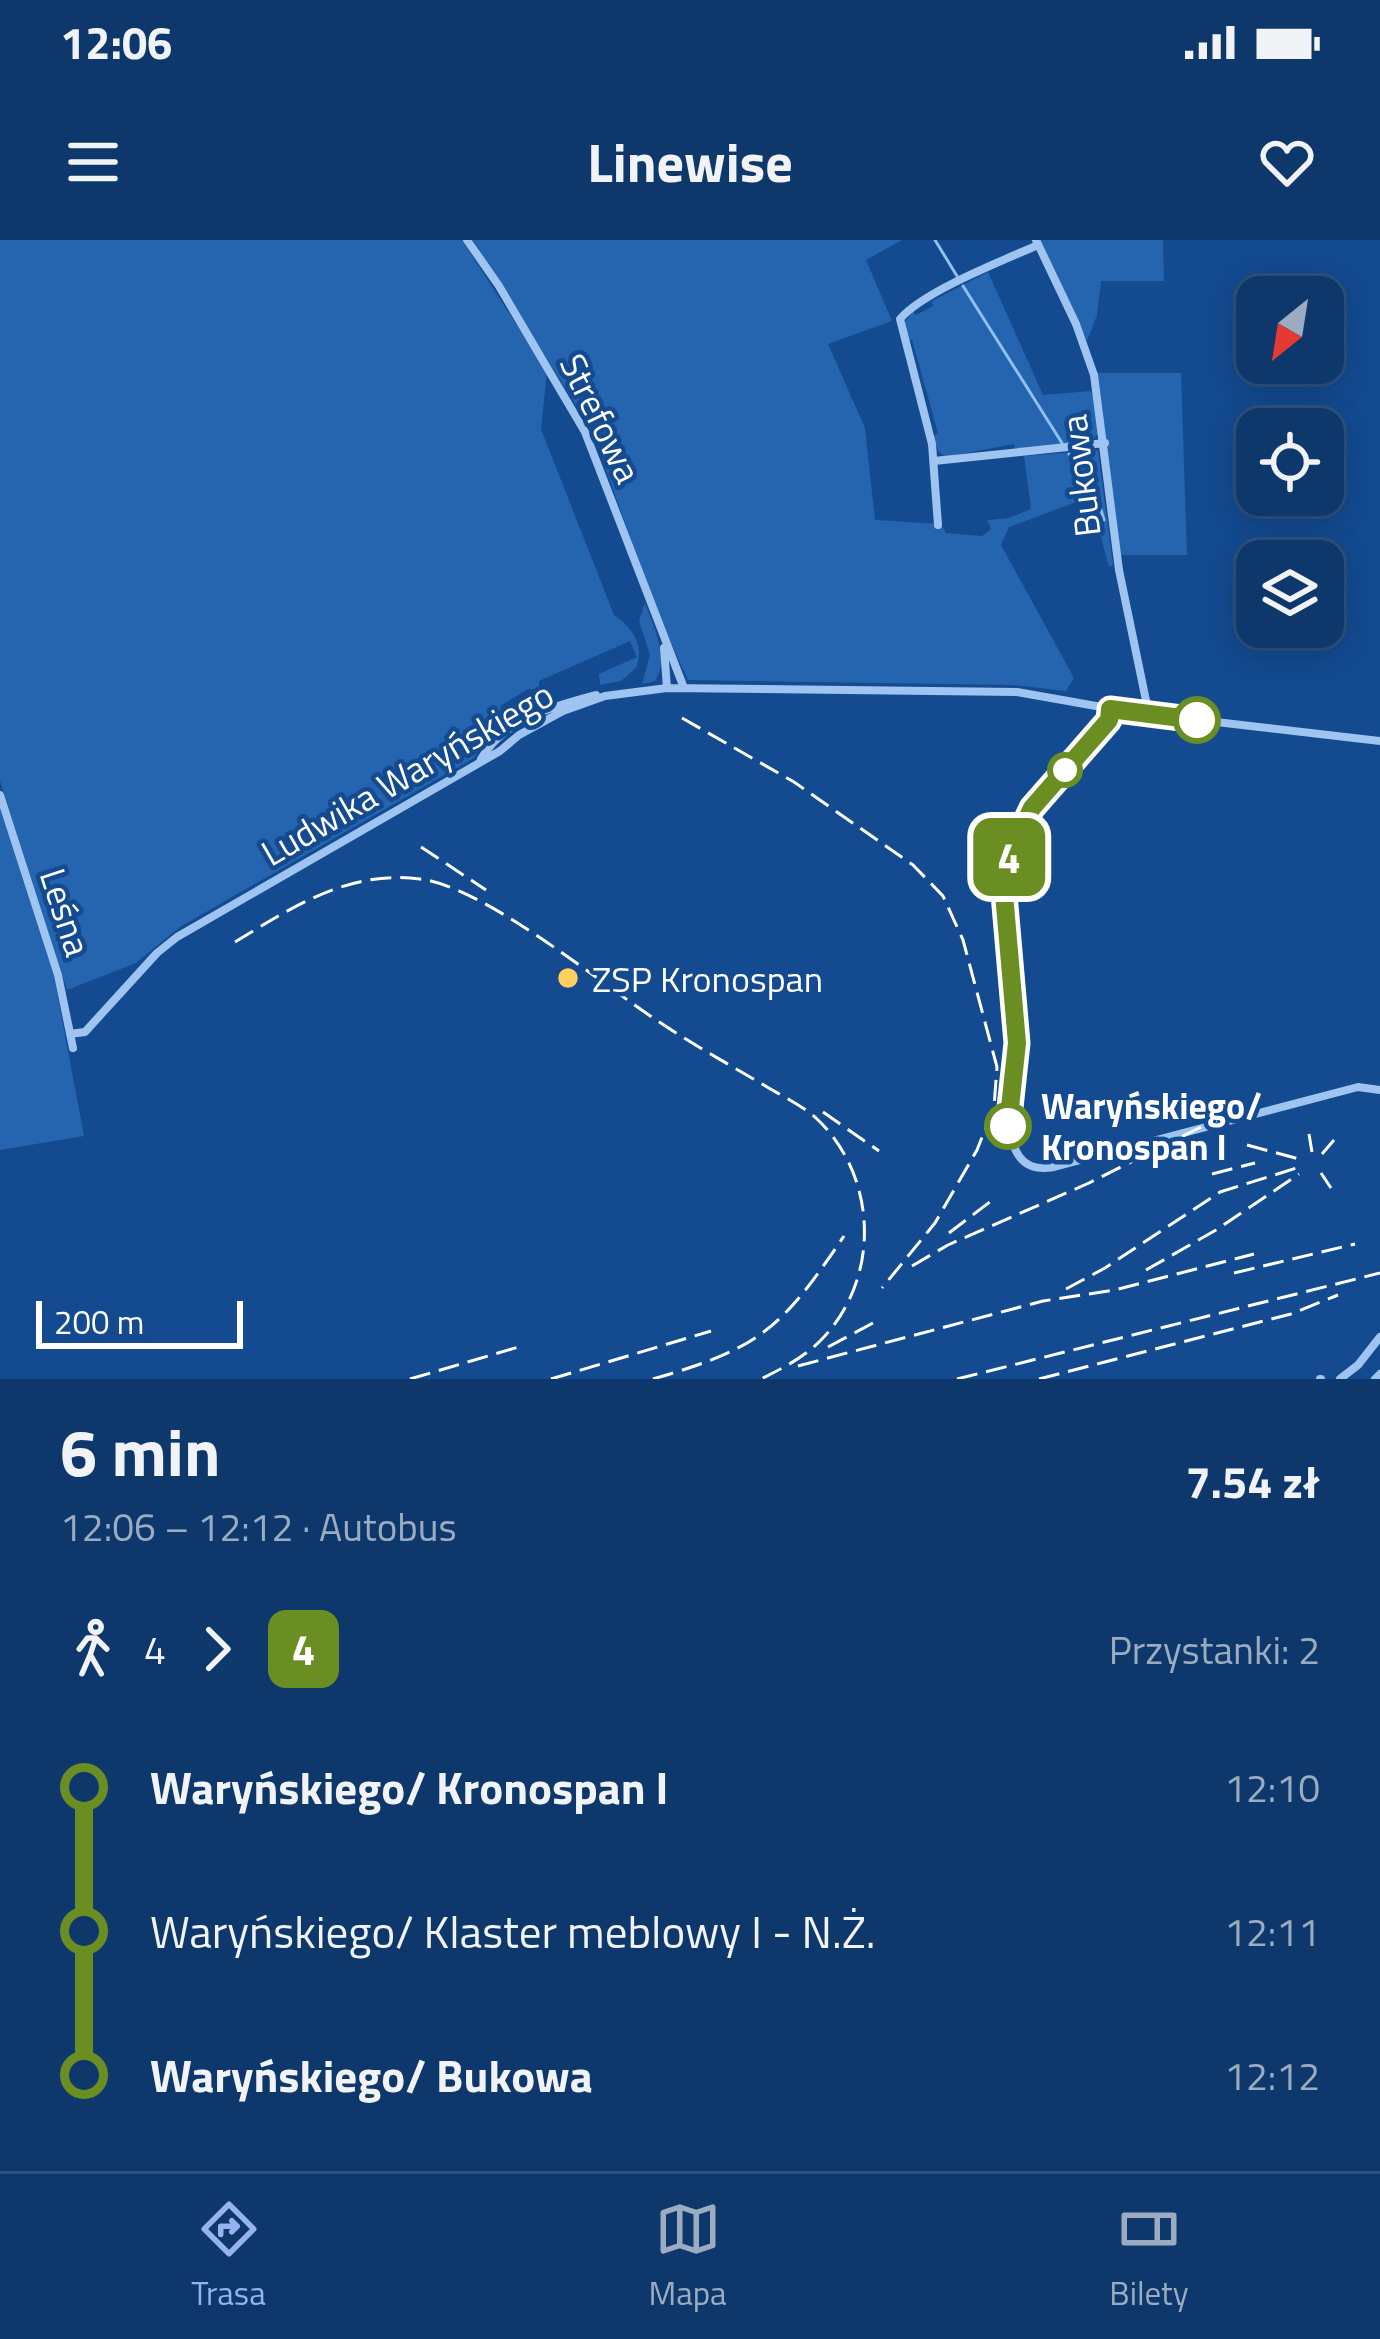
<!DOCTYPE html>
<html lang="pl">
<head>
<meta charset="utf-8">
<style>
  :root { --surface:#0e386c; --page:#173f72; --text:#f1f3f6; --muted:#9bacc2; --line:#2e527f; --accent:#95b2f1 }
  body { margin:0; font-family:"Titillium Web",sans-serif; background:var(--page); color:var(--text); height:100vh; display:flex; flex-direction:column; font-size:45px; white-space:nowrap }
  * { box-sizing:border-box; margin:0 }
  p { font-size:39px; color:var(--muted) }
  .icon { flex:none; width:66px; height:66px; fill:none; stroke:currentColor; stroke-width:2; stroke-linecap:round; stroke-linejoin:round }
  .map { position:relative; height:1139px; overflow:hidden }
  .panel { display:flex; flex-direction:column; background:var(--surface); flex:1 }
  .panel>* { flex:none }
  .badge { padding:0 24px; border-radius:18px; font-size:42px; line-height:78px }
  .needle { width:78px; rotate:210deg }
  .fabs { position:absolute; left:1236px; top:36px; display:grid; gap:24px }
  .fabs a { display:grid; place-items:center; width:108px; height:108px; border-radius:24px; background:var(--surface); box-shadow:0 6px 30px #0003,0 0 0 3px var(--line); font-size:60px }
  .scale { position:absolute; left:36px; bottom:30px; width:207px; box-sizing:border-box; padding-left:12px; border:6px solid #fff; border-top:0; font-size:33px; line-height:42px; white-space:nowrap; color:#fff; -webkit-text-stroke:9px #134a90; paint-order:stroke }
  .map>.badge { position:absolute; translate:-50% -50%; box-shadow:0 0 0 6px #fff }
  .legs { display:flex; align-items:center; gap:18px; height:132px; padding:0 60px; font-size:39px }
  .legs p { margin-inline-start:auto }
  .head { display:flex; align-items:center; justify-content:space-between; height:204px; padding:0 60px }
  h1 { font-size:66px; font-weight:700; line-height:90px }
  ul { padding:0 60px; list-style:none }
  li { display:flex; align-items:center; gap:42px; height:144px; font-size:45px }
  li i { display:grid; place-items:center; width:18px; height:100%; margin:0 15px; background:currentColor }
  li i::after { content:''; width:30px; height:30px; margin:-15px; border:9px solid; border-radius:50%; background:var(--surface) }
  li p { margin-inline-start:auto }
  li:first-child i { background:linear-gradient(#0000 50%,currentColor 0) }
  li:last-child i { background:linear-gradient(currentColor 50%,#0000 0) }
  .status { display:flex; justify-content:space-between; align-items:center; height:84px; padding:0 60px; background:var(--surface); direction:ltr }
  .status svg { height:33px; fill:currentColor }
  header { display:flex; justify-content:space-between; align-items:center; height:156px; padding:0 60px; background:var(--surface); font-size:54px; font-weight:700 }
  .tab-bar { display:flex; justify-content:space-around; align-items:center; height:168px; border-top:3px solid var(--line); background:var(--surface); font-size:33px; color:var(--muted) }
  .tab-bar a { display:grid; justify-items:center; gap:6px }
  .tab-bar .selected { color:var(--accent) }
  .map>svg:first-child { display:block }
  .green { fill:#2564af }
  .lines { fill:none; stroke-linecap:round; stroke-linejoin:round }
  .stream { stroke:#91bff4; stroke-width:3 }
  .minor { stroke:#9fc4f1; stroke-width:8 }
  .rail { stroke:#fff; stroke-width:3; stroke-dasharray:21 9; stroke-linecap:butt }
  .line-1-casing { stroke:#fff; stroke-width:27 }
  .line-1 { stroke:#6b8e23; stroke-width:18 }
  .stop-1-dot { fill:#fff; stroke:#6b8e23; stroke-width:6 }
  .poi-dot { fill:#ffd05f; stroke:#134a90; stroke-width:4.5 }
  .labels { text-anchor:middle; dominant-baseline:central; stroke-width:9; stroke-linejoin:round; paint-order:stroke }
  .street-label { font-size:36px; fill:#fff; stroke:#134a90 }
  .poi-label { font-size:36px; fill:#fff; stroke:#134a90; text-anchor:start }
  .stop-label { font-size:36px; font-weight:bold; fill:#fff; stroke:#134a90; text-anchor:start }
</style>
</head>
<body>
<div class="status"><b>12:06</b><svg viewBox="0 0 49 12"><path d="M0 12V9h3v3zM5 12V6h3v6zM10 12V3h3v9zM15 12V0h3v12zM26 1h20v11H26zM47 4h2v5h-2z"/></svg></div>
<header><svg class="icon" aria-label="menu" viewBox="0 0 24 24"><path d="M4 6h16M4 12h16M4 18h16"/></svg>Linewise<svg class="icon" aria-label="heart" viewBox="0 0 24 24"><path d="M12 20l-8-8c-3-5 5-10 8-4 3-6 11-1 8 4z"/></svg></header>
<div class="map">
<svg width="1380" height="1139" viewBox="0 0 1380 1139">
  <rect width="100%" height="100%" fill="#134a90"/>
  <!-- green -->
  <path class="green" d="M0 0H462L547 132 541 189 614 375C632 387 645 405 636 428L621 441 600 445 599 434 637 417 630 401 539 441V449H528L500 466 508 482 491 493 474 518 180 687 136 723 67 750 0 541Z
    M473 0H902L866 20 892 81 828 104 865 188 875 280 941 284 946 293 982 296 991 289 987 280 1009 278 1031 269 1024 216 1098 210 1113 325 1109 327 1090 257 1009 287 1001 305 1074 438 1066 451 1013 445 688 440 659 377 592 191Z
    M1040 0H1163L1164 41H1101L1097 75 1087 101Z
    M988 32 1043 155 1090 151 1094 155 1099 192 1091 202 1015 210 1014 204 945 217 938 211 933 196 938 193 912 100H906L903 84 913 72 916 75 933 66 932 61Z
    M1097 133H1181L1187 315H1120Z
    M645 363C653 385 670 419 655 441L642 444 650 415 639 381Z
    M0 568 54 736 84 896 0 910Z"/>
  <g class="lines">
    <!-- stream -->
    <path class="stream" d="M935 0 957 36
      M963 46 1062 203
      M1069 214 1096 253 1104 280"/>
    <!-- minor -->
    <path class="minor" d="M467 0 499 46 585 192 684 448
      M1036 0 1076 84 1094 135 1119 330 1149 475
      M934 221 1105 203
      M938 285 932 204 900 79C924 51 1002 21 1038 5
      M664 408 667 448
      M1110 469 1109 480C1075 522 1028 557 1011 611 990 675 1020 746 1016 812 1015 846 1000 878 1016 911 1024 927 1037 930 1054 927L1358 847 1380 850
      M481 519C504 479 554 466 596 455
      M0 555 58 735 73 808
      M70 794 85 792 157 713 177 697 500 511 519 495 563 471 605 456 667 448 1017 452 1130 472 1380 501
      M1320 1139H1321
      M1340 1139 1358 1125 1380 1097
      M1375 1139 1380 1134"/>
    <!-- rail -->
    <path class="rail" d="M682 478 794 542 913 625 943 656 963 700 997 827 994 867 977 910 935 983 882 1048
      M421 607 486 650
      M235 702C294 666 349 630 420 639 481 646 592 736 646 773 683 799 723 821 762 844 780 855 800 864 816 878 878 936 881 1038 822 1099 805 1117 783 1128 761 1139
      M823 872 879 911
      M1309 894 1312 912
      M1247 905 1303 920
      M1322 914 1334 900
      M1321 933 1331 948
      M1212 934 1255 923
      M949 993 995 958
      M912 1026 948 1005 1089 943 1209 883
      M1146 1030 1216 990 1299 934
      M1234 1033 1355 1004
      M1066 1049 1105 1028 1220 952 1303 926
      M828 1107 873 1083
      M798 1126 1043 1061 1115 1050 1254 1014
      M410 1139 522 1106
      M551 1139 711 1091
      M653 1139C761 1108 782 1088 844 996
      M957 1139 1380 1033
      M1039 1139 1291 1074 1338 1055"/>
  </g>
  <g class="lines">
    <!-- line-1 casing -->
    <g class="line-1-casing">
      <path id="line-1" d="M1008 886 1017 803 1004 654 1010 614 1032 568 1109 480 1110 469 1197 480"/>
    </g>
    <!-- line-1 -->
    <use href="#line-1" class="line-1"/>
  </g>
  <!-- markers -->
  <g class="stop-1-dot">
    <circle cx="1197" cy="480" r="21"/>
    <circle cx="1065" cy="530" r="15"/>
    <circle cx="1008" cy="886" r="21"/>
  </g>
  <circle class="poi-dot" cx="568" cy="738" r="12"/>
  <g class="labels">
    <!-- street labels -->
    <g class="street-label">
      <text transform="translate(601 178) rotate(64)">Strefowa</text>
      <text transform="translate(1080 236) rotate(-97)">Bukowa</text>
      <text transform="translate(407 533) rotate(-30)">Ludwika Waryńskiego</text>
      <text transform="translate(66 672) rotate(72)">Leśna</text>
    </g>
    <!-- poi labels -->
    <g class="poi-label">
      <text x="592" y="738">ZSP Kronospan</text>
    </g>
    <!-- stop labels -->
    <g class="stop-label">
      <text x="1041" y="865">Waryńskiego/<tspan x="1041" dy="41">Kronospan I</tspan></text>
    </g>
  </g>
</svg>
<div class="fabs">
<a><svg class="needle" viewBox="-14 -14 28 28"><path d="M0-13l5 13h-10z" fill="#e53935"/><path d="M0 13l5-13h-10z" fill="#9bacc2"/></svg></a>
<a><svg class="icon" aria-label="locate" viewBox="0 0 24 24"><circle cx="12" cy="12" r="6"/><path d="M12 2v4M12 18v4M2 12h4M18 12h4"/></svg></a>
<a><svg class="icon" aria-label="layers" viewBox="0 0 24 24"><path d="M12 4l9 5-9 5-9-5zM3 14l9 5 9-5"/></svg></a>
</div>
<div class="scale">200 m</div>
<b class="badge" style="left:1009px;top:617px;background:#6b8e23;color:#fff">4</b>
</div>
<section class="panel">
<div class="head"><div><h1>6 min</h1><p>12:06 – 12:12 · Autobus</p></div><b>7.54 zł</b></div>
<div class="legs"><svg class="icon" aria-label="walk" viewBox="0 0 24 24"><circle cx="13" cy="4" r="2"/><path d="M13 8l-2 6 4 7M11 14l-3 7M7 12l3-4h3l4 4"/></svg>4<svg class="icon" aria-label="forward" viewBox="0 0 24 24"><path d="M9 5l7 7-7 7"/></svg><b class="badge" style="background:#6b8e23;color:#fff">4</b><p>Przystanki: 2</p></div>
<ul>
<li><i style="color:#6b8e23"></i><b>Waryńskiego/ Kronospan I</b><p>12:10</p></li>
<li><i style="color:#6b8e23"></i><span>Waryńskiego/ Klaster meblowy I - N.Ż.</span><p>12:11</p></li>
<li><i style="color:#6b8e23"></i><b>Waryńskiego/ Bukowa</b><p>12:12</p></li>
</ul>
</section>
<nav class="tab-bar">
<a class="selected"><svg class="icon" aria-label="directions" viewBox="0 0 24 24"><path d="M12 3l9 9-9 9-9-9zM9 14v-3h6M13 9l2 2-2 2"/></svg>Trasa</a>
<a><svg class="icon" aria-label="map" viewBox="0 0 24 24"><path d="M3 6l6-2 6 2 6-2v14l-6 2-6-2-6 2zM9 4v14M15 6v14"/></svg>Mapa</a>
<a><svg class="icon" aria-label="tickets" viewBox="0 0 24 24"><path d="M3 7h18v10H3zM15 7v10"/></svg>Bilety</a>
</nav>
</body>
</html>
